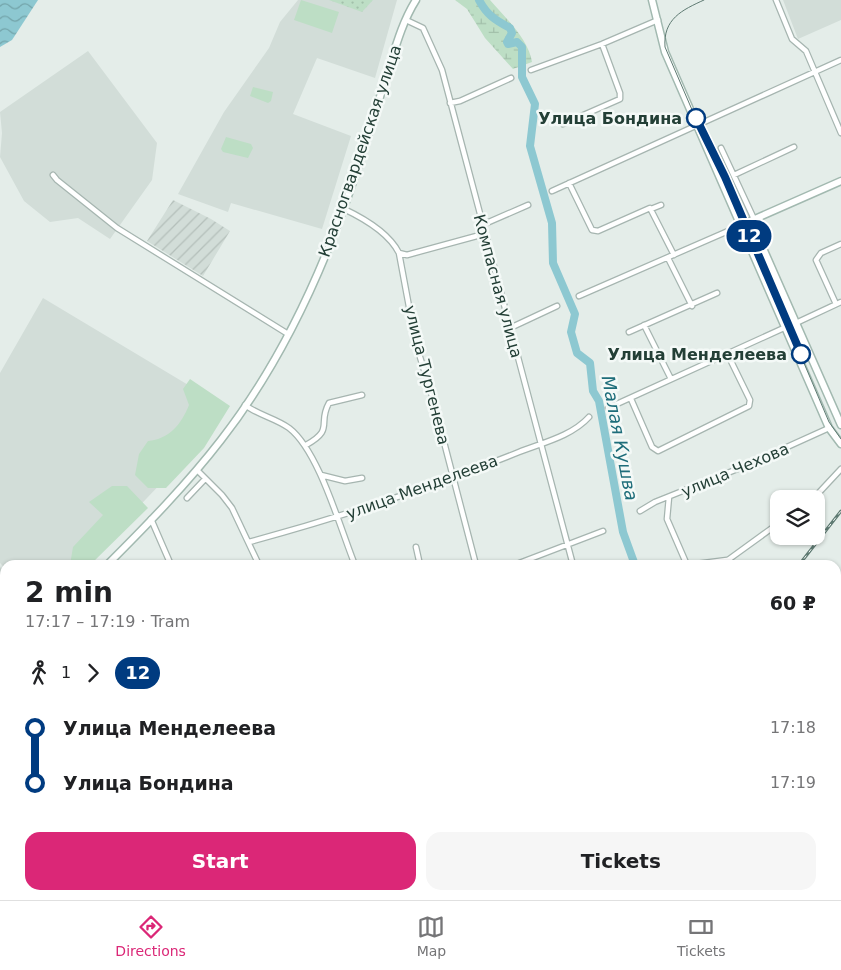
<!DOCTYPE html>
<html lang="en">
<head>
<meta charset="utf-8">
<style>
  :root { --surface:#fff; --page:#f6f6f6; --text:#202124; --muted:#757577; --line:#e0e0e0; --accent:#db2777 }
  body { margin:0; font-family:"DejaVu Sans",sans-serif; background:var(--page); color:var(--text); height:100vh; display:flex; flex-direction:column; font-size:19px; white-space:nowrap }
  * { box-sizing:border-box; margin:0 }
  p { font-size:16px; color:var(--muted) }
  .icon { flex:none; width:28px; height:28px; fill:none; stroke:currentColor; stroke-width:2; stroke-linecap:round; stroke-linejoin:round }
  .map { position:relative; flex:1; overflow:hidden }
  .side { position:absolute; left:0px; top:560px; width:841px; height:340px; display:flex; flex-direction:column; background:var(--surface); border-radius:15px 15px 0 0; box-shadow:0 1px 4px #0004 }
  .side>* { flex:none }
  .badge { padding:0 10px; border-radius:16px; font-size:18px; line-height:32px }
  .tools { position:absolute; left:770px; top:490px; display:grid; gap:10px }
  .tools a { display:grid; place-items:center; width:55px; height:55px; border-radius:10px; background:var(--surface); box-shadow:0 1px 4px #0004; font-size:25px }
  .map>.badge { position:absolute; translate:-50% -50%; box-shadow:0 0 0 2px #fff }
  .legs { display:flex; align-items:center; gap:8px; height:55px; padding:0 25px; font-size:16px }
  .legs p { margin-inline-start:auto }
  .headline { display:flex; align-items:center; justify-content:space-between; height:85px; padding:0 25px }
  h1 { font-size:28px; font-weight:700; line-height:38px }
  .button { display:flex; gap:10px; margin-top:auto; padding:10px 25px }
  .button a { flex:1; height:58px; border-radius:15px; background:var(--accent); color:#fff; font-size:20px; font-weight:700; line-height:58px; text-align:center }
  .button a+a { background:var(--page); color:var(--text) }
  ul { padding:0 25px; list-style:none }
  li { display:flex; align-items:center; gap:18px; height:55px; font-size:19px }
  li i { display:grid; place-items:center; width:8px; height:100%; margin:0 6px; background:currentColor }
  li i::after { content:''; width:12px; height:12px; margin:-6px; border:4px solid; border-radius:50%; background:var(--surface) }
  li p { margin-inline-start:auto }
  li:first-child i { background:linear-gradient(#0000 50%,currentColor 0) }
  li:last-child i { background:linear-gradient(currentColor 50%,#0000 0) }
  .menu { display:flex; justify-content:space-around; align-items:center; height:70px; border-top:1px solid var(--line); background:var(--surface); font-size:14px; color:var(--muted) }
  .menu a { display:grid; justify-items:center; gap:2px }
  .menu .on { color:var(--accent) }
  .map>svg:first-child { display:block }
  .built { fill:#d2ddd8 }
  .industrial { fill:url(#industrial-furrows) }
  .grass { fill:url(#grass-dots) }
  .wetland { fill:url(#wetland-marsh) }
  .green { fill:#bddec5 }
  .water { fill:url(#water-waves) }
  .lines { fill:none; stroke-linecap:round; stroke-linejoin:round }
  .river { stroke:#8dc8d1; stroke-width:8 }
  .minor-casing { stroke:#a6b5b0; stroke-width:7 }
  .tertiary-casing { stroke:#a6b5b0; stroke-width:8 }
  .secondary-casing { stroke:#a2b9b0; stroke-width:9 }
  .primary-casing { stroke:#c1c9c7; stroke-width:9 }
  .minor { stroke:#fff; stroke-width:4.5 }
  .tertiary { stroke:#fff; stroke-width:5.5 }
  .secondary { stroke:#fff; stroke-width:6 }
  .primary { stroke:#69a292; stroke-width:7 }
  .tram { stroke:#5e7a72; stroke-width:1 }
  .rail-casing { stroke:#5e7a72; stroke-width:3 }
  .rail { stroke:#f4f9f7; stroke-width:1; stroke-dasharray:4; stroke-linecap:butt }
  .line-1-casing { stroke:#fff; stroke-width:11 }
  .line-1 { stroke:#003b80; stroke-width:8 }
  .stop-1-dot { fill:#fff; stroke:#003b80; stroke-width:2.5 }
  .labels { text-anchor:middle; dominant-baseline:central; stroke-width:5; stroke-linejoin:round; paint-order:stroke }
  .stop-label { font-size:16px; font-weight:bold; fill:#233f36; stroke:#f4f9f7; text-anchor:end }
  .street-label { font-size:16px; fill:#233f36; stroke:#f4f9f7 }
  .water-label { font-size:18px; font-style:italic; fill:#1e6d7a; stroke:#f4f9f7 }
</style>
</head>
<body>
<div class="map">
<svg width="841" height="900" viewBox="0 0 841 900">
  <defs>
    <pattern id="industrial-furrows" width="10" height="10" patternUnits="userSpaceOnUse" patternTransform="scale(1.25)"><rect width="10" height="10" fill="#d2ddd8"/><path d="M-1 1l2-2M0 10L10 0M9 11l2-2" fill="none" stroke="#b4bfba"/></pattern>
    <pattern id="grass-dots" width="8" height="8" patternUnits="userSpaceOnUse" patternTransform="scale(1.25)"><rect width="8" height="8" fill="#bddec5"/><path d="M2 2h.1M6 6h.1" fill="none" stroke="#a2c0aa" stroke-width="1.8" stroke-linecap="round"/></pattern>
    <pattern id="wetland-marsh" width="20" height="14" patternUnits="userSpaceOnUse" patternTransform="scale(1.25)"><rect width="20" height="14" fill="#bddec5"/><path d="M1 5h8M5 5V1M11 12h8M15 12V8" fill="none" stroke="#a2c0aa"/></pattern>
    <pattern id="water-waves" width="16" height="10" patternUnits="userSpaceOnUse" patternTransform="scale(1.25)"><rect width="16" height="10" fill="#8dc8d1"/><path d="M0 5q4-4 8 0t8 0" fill="none" stroke="#73a4aa"/></pattern>
  </defs>
  <rect width="100%" height="100%" fill="#e4ede9"/>
  <!-- built -->
  <path class="built" d="M298 0H397L375 78 317 58 293 114 351 136 322 229 231 203 228 212 178 194 224 112 269 48 280 22Z
    M783 0H841V20L798 39Z
    M88 51 157 143 152 180 110 239 78 218 50 222 24 201 0 157 2 133 0 112Z
    M43 298 220 404 190 453 83 565H5V568L0 563V373Z
    M0 567 5 572V646L0 651Z"/>
  <!-- industrial -->
  <path class="industrial" d="M173 200 211 219 230 231 203 276 147 241Z
    M741 895H758L761 900H738Z"/>
  <!-- grass -->
  <path class="grass" d="M329 0H373L362 12Z"/>
  <!-- wetland -->
  <path class="wetland" d="M455 0H490C505 17 529 40 532 62L513 69 485 38 467 9Z"/>
  <!-- green -->
  <path class="green" d="M301 0 339 12 332 33 294 20Z
    M253 87 273 92 271 101 268 103 250 96Z
    M226 137 251 144 253 148 248 158 223 152 221 149Z
    M190 379 230 406 204 448 166 488H148L135 475 139 454 148 441C169 439 181 425 189 405L183 389Z
    M112 486H127L148 508 90 565H70L73 547 103 515 89 502Z"/>
  <!-- water -->
  <path class="water" d="M0 0H38L12 40 0 47Z"/>
  <g class="lines">
    <!-- river -->
    <path class="river" d="M479 0C487 15 495 20 510 28L512 33 507 42 508 44 517 42 522 47V77L535 104 530 146 552 223 553 263 575 314 571 332 577 353 590 363 593 391 599 401 623 532 635 565
      M787 895 790 900"/>
    <!-- minor casing -->
    <g class="minor-casing">
      <path id="minor" d="M776 0 792 39 806 51 841 133
        M406 20 423 28 442 70 573 565
        M531 70 602 44 658 20
        M450 103 460 101 511 78
        M563 124 620 99V93L602 44
        M721 148 754 219
        M53 175 57 180 117 228 288 334
        M734 175 794 147
        M569 183 592 230 598 231 650 208 674 255
        M552 191 841 60
        M344 209C363 218 389 233 399 253L416 344 432 396 476 565
        M651 209 661 205
        M482 225 528 205
        M399 253 407 255 484 234
        M668 258 692 306
        M579 296 742 225
        M836 304 816 260 821 253 841 244
        M796 323 841 302
        M644 325 671 379
        M510 328 557 306
        M629 332 717 293
        M631 399 652 447 658 451 749 406 750 400 727 353
        M245 405C258 415 275 418 289 428 319 451 340 528 355 565
        M608 408 786 327
        M306 445C335 429 317 424 329 403L362 395
        M197 470 222 495 232 508 259 565
        M321 475 345 481 362 478
        M669 497 667 519 687 565
        M187 498 205 479
        M813 499 841 469
        M640 511 655 502 745 466 829 428
        M151 519 171 565
        M249 542C341 517 430 488 519 452 542 443 572 436 589 417
        M416 547 420 565
        M514 565 603 531
        M688 565 727 560
        M721 565 779 523
        M0 720H5
        M0 800 5 799
        M83 895V900
        M181 895V900
        M277 895 278 900
        M330 895 331 900
        M508 895 511 900
        M492 900 501 895
        M588 900 596 895"/>
    </g>
    <!-- tertiary casing -->
    <g class="tertiary-casing">
      <path id="tertiary" d="M658 895 661 900"/>
    </g>
    <!-- secondary casing -->
    <g class="secondary-casing">
      <path id="secondary" d="M652 0 665 52 829 428 841 444
        M751 221 841 425
        M748 222 841 181
        M107 565C147 525 187 484 221 440 274 372 314 290 343 210 360 165 373 119 387 74 395 49 402 22 416 0
        M0 673 5 667"/>
    </g>
    <!-- primary casing -->
    <g class="primary-casing">
      <path id="primary" d="M836 608 841 604
        M0 860H5
        M0 882H5"/>
    </g>
    <!-- minor -->
    <use href="#minor" class="minor"/>
    <!-- tertiary -->
    <use href="#tertiary" class="tertiary"/>
    <!-- secondary -->
    <use href="#secondary" class="secondary"/>
    <!-- primary -->
    <use href="#primary" class="primary"/>
    <!-- tram -->
    <path class="tram" d="M704 0C682 10 663 19 665 47L699 126 725 177 829 422 841 439"/>
    <!-- rail casing -->
    <g class="rail-casing">
      <path id="rail" d="M799 565 841 511
        M0 849H5"/>
    </g>
    <!-- rail -->
    <use href="#rail" class="rail"/>
  </g>
  <g class="lines">
    <!-- line-1 casing -->
    <g class="line-1-casing">
      <path id="line-1" d="M696 118 725 177 801 354"/>
    </g>
    <!-- line-1 -->
    <use href="#line-1" class="line-1"/>
  </g>
  <!-- markers -->
  <g class="stop-1-dot">
    <circle cx="696" cy="118" r="9"/>
    <circle cx="801" cy="354" r="9"/>
  </g>
  <g class="labels">
    <!-- stop labels -->
    <g class="stop-label">
      <text x="682" y="118">Улица Бондина</text>
      <text x="787" y="354">Улица Менделеева</text>
    </g>
    <!-- street labels -->
    <g class="street-label">
      <text transform="translate(360 151) rotate(-71)">Красногвардейская улица</text>
      <text transform="translate(498 286) rotate(75)">Компасная улица</text>
      <text transform="translate(427 375) rotate(76)">улица Тургенева</text>
      <text transform="translate(735 470) rotate(-23)">улица Чехова</text>
      <text transform="translate(422 487) rotate(-20)">улица Менделеева</text>
    </g>
    <!-- water labels -->
    <g class="water-label">
      <text transform="translate(620 438) rotate(79)">Малая Кушва</text>
    </g>
  </g>
</svg>
<div class="tools">
<a><svg class="icon" aria-label="layers" viewBox="0 0 24 24"><path d="M12 4l9 5-9 5-9-5zM3 14l9 5 9-5"/></svg></a>
</div>
<b class="badge" style="left:749px;top:236px;background:#003b80;color:#fff">12</b>
<section class="side">
<div class="headline"><div><h1>2 min</h1><p>17:17 – 17:19 · Tram</p></div><b>60 ₽</b></div>
<div class="legs"><svg class="icon" aria-label="walk" viewBox="0 0 24 24"><circle cx="13" cy="4" r="2"/><path d="M13 8l-2 6 4 7M11 14l-3 7M7 12l3-4h3l4 4"/></svg>1<svg class="icon" aria-label="forward" viewBox="0 0 24 24"><path d="M9 5l7 7-7 7"/></svg><b class="badge" style="background:#003b80;color:#fff">12</b></div>
<ul>
<li><i style="color:#003b80"></i><b>Улица Менделеева</b><p>17:18</p></li>
<li><i style="color:#003b80"></i><b>Улица Бондина</b><p>17:19</p></li>
</ul>
<div class="button"><a>Start</a><a>Tickets</a></div>
</section>
</div>
<nav class="menu">
<a class="on"><svg class="icon" aria-label="directions" viewBox="0 0 24 24"><path d="M12 3l9 9-9 9-9-9zM9 14v-3h6M13 9l2 2-2 2"/></svg>Directions</a>
<a><svg class="icon" aria-label="map" viewBox="0 0 24 24"><path d="M3 6l6-2 6 2 6-2v14l-6 2-6-2-6 2zM9 4v14M15 6v14"/></svg>Map</a>
<a><svg class="icon" aria-label="tickets" viewBox="0 0 24 24"><path d="M3 7h18v10H3zM15 7v10"/></svg>Tickets</a>
</nav>
</body>
</html>
